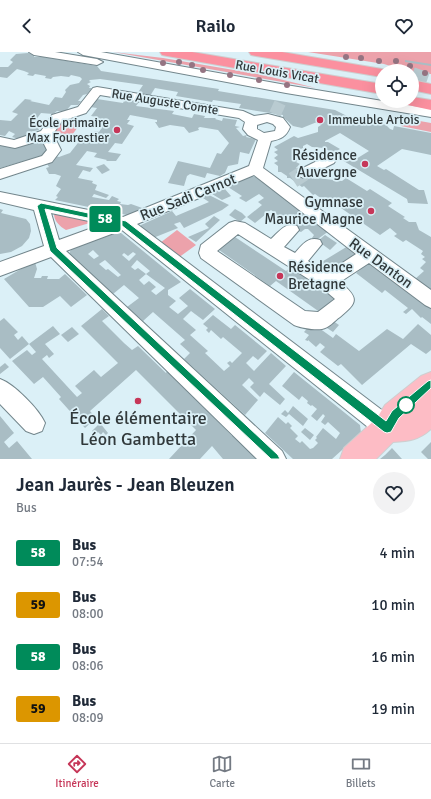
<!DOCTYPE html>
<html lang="fr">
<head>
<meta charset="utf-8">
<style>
  :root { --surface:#fff; --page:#f2f2f3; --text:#1f2937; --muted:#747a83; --line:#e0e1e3; --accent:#c63658 }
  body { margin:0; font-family:Signika,sans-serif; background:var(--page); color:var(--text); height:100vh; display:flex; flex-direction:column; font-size:15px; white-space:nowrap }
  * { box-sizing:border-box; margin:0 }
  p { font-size:13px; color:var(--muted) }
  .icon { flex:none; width:22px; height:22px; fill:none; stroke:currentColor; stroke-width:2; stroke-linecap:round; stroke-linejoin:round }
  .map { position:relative; height:407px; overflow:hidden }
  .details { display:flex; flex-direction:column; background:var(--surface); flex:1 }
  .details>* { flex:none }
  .badge { padding:0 8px; border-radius:3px; font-size:14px; line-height:26px }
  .controls { position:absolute; left:375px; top:12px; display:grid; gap:8px }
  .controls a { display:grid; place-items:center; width:44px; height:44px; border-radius:50%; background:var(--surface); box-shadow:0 4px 16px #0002; font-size:20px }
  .map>.badge { position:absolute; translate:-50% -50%; box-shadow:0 0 0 2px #fff }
  .round { display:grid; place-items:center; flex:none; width:42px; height:42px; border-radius:21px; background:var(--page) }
  .head { display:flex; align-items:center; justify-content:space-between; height:68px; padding:0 16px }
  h1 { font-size:19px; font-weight:600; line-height:30px }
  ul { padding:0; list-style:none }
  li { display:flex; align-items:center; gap:12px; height:52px; padding:0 16px }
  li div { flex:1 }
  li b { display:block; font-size:15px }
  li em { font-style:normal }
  li .badge { min-width:44px; font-weight:700; text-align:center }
  header { display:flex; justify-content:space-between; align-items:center; height:52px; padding:0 16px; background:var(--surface); font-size:18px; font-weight:600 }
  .dock { display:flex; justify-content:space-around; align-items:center; height:56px; border-top:1px solid var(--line); background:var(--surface); font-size:11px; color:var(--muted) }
  .dock a { display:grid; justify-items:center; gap:2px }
  .dock .selected { color:var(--accent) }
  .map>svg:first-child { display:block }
  .green { fill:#eca2ab }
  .building { fill:#a9bdc4; fill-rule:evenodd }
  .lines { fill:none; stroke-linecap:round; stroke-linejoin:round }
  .minor-tunnel-far1 { stroke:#b9cbd1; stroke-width:12; stroke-dasharray:12 6; stroke-linecap:butt }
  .minor-tunnel { stroke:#b9cbd1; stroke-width:16; stroke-dasharray:16 8; stroke-linecap:butt }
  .highway-tunnel { stroke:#b9cbd1; stroke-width:16; stroke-dasharray:16 8; stroke-linecap:butt }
  .minor-casing { stroke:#73868c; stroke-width:2 }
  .major-casing { stroke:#cecfd0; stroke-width:2 }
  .highway-casing { stroke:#cecfd0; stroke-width:2 }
  .minor { fill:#fff; fill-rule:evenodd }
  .major { fill:#fdbcc5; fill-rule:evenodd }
  .highway { fill:#fb909f; fill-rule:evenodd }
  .tree { fill:#957482 }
  .line { fill:#008b5a; stroke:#fff }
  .poi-dot { fill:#c63658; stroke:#dbf0f7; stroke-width:1.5 }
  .stop-dot { fill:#fff; stroke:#008b5a; stroke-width:2 }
  .labels { text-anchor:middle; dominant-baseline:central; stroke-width:3.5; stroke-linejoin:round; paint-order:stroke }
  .far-street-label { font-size:13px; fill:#31393b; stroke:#dbf0f7 }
  .far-poi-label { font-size:13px; fill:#31393b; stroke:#dbf0f7; text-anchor:start }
  .poi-label { font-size:15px; fill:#31393b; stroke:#dbf0f7; text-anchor:end }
  .street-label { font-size:15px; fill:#31393b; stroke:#dbf0f7 }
  .near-poi-label { font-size:18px; fill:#31393b; stroke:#dbf0f7 }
</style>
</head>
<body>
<header><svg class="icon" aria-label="back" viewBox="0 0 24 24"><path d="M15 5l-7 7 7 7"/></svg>Railo<svg class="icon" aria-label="heart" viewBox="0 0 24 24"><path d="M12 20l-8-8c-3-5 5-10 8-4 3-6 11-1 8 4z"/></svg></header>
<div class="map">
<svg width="431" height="407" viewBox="0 0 431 407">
  <rect width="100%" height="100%" fill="#dbf0f7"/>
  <!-- green -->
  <path class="green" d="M113 0 163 6 263 23 316 36Z
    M308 0H431V22L412 21V19H406L384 12Z
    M403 66 431 71V80L401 74Z
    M63 68 81 71 69 87 50 83Z
    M54 159 93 170 66 178C59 174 53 168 54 159Z
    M177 178 196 193 178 206 160 191Z"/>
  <!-- building -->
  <path class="building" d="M28 1 34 2V5H44L97 14 101 19 219 37 218 39 335 58 365 73 371 70H377L386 73 390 77 393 78 394 74 431 81V103L402 97 377 114 384 118 386 117 419 138H424L428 152 408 151 407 147 342 108 349 103 356 107 369 99 340 81 325 89V90H328L340 97 333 101 324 96 312 95 307 92 303 94V96L296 99 299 101 296 105 299 107 296 110 300 112 296 116 307 123 315 127 317 126 342 129 346 126 367 139 370 137 392 151 388 154 405 165 403 166 409 170H416L419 178 431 185V239L415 227 424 219 420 216 426 210 422 207 425 205 421 202 423 199 406 188 403 190 394 184 397 182 390 176 380 183 325 145 322 147 315 142 313 143 304 134 302 135 290 126H287V124L281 120H278V114L274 111 278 109 274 106 278 103 274 100 278 98 274 95 294 84 298 86 318 80V75L321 73 317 70 302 76 293 74 283 65V63L239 56 241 52 213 48 212 50 176 44 178 40 155 36 150 44 137 42 143 33 100 27 90 28 89 29 91 30 87 32 90 34 89 36H92L87 42 83 43 78 49H81L78 53H71L65 60 57 59 53 62 41 61 35 69 39 78 29 80 30 84 19 87 12 85 15 82 9 79 5 84 0 83V68L11 69 18 62 12 60 25 47 32 48 30 49 49 53 55 45 62 46 66 40 65 38 70 33 79 31 82 27 80 25 71 23 69 25 61 24 53 25 51 27 45 26 46 24 35 22 33 24 27 23 29 21 24 19 17 17 7 26 0 25V15H8L13 10 10 8 16 2Z
    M405 8 431 12V14L405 10Z
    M97 47 123 51 125 47 132 49 139 50 136 54 174 59 172 62 192 66 194 62 205 64 204 66H216L215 67 222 69 223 66 237 68 235 74 240 75 236 76 243 84 247 83 246 85 256 87 249 102 240 100 238 112 228 114 225 121 220 124 207 121 205 126 190 122 187 124 184 134 168 131 178 109 210 116 217 101 221 102 229 91 218 78 200 75 198 76 199 78 189 81 184 75 170 73 159 76 155 70H157V68L130 63 127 68H130L127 72 134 74 122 92 115 91 108 100 121 102 116 109H106L107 108 94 105 97 101 87 99 76 113 93 116 90 120 83 118 78 126 93 129 92 131 97 133 95 138 109 143 106 146 94 142 92 145 109 148 112 144 119 147 117 149 121 150 120 152 128 153 131 152 145 157 127 163 55 148 58 145 56 144 61 137 56 134 61 124 55 122H49L46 116 49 115 46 110 52 103 59 105 70 101 85 82 92 83 95 79 99 80 105 71 95 69 98 65 91 64 97 56 90 55Z
    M43 85 50 99 45 103 0 116V93L16 96 20 92Z
    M104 112 110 118 102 122 96 115Z
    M251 124 256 125 329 179 315 189 312 186 314 183 308 177H305L301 180 296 178 271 158 255 171 247 165 262 153 258 150 264 146 259 142 246 150 239 146 242 144 228 135Z
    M224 136 231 144 222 148 212 142Z
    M209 143 229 153 222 158 184 176 180 170 174 172 178 176 153 186 140 176 141 173 172 159 176 164 209 150 203 146Z
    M0 157 3 158 1 161 26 167 30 172 31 179 29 186 22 194 11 200 0 202Z
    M235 157 242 161 246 165 240 170 229 163Z
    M214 164 220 168 196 190 188 185 209 176 205 172Z
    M116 181H121L181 230 168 238V243L176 249 169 255 178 262 188 254 179 246 190 237 215 257 203 268 191 259 183 267 196 278 190 283 208 299 205 301 224 319 230 314 227 311 230 309 232 311 242 301 223 285 221 287 211 278 209 281 206 278 208 276 203 272 213 263 231 277 235 273 267 299 258 308 253 304 246 311 254 319 271 301 286 314 269 332 285 347 280 353 264 340 260 345 250 335 254 331 249 326 242 333 258 348 245 363 184 307 190 301 180 292 185 288 153 260 143 269 127 255 139 246 124 233 113 242 69 202 71 197ZM93 198 99 204 94 207 88 202ZM133 200 136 202 129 209 122 203 124 201 128 204ZM105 208 121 223 118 225 108 217 106 218 99 212ZM137 208 150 219 146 222 165 236 156 243 151 239 156 235 149 229 144 233 139 228 146 222 138 216 135 218 131 215Z
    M325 183 337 191 330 198 318 189Z
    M235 185 286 219 291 215 335 245 330 251 331 252 321 261 276 229 270 234 219 198Z
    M348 194 357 202 343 210 346 212 339 216 336 214 328 219 320 211Z
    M35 210 37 217 34 226H41L42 224H48L47 227H59L65 222 87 243 71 255 60 244 43 255H29L4 227 26 214Z
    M370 210 431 255V272L422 265 421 266 412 257 406 262 403 260 408 256 385 238 382 241 356 221Z
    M102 257 109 264 102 269 124 291 132 298 138 294 166 321 167 319 232 384 233 383 255 404 254 405 256 407H223L212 394 200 407H169L196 378 136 318 90 359 96 366 85 376 59 347 61 345 43 325 34 332 12 309 27 298 32 303 36 300 29 292 53 274 60 282 45 292 54 302 49 306 47 303 42 307 77 345 82 341 75 334 94 318 101 325 118 311 81 274Z
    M4 266 18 280 14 283 18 288 22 284 29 292 10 307 0 296V269Z
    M330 267 339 273 333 280 324 274Z
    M312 271 333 286 336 282 359 299 387 277 403 287 418 272 431 283V298L426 302 411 292 362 333 341 312 338 314 320 300 325 295 320 291 316 295 308 288V289L305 288 309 283 304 280Z
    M72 275 79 282 68 290 61 283Z
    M5 311 9 315 0 322V315Z
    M294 320 360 373 361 381 332 407H293L265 381 278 365 286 372 288 370 292 374 290 376 298 384 295 387 300 391 302 389 310 397 313 396 318 391 315 388 317 386 316 385 323 376 336 387 340 381 328 370 325 373 321 370 325 364 323 362 317 369 311 364 317 357 312 353 311 354 307 351 308 349 302 344 299 348 282 334Z
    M293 354 308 367 303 374 289 362 286 365 281 362 285 358 288 361Z
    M0 364 14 381 4 390 9 396 17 389 32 407H0Z
    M100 371 108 381 106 383 103 380 101 383 98 380 96 383 92 379Z
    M305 376 314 383 310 388 301 380Z
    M431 390V407H428L421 400Z
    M392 396 402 407H380L385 403Z"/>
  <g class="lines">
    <!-- minor-tunnel-far1 -->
    <path class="minor-tunnel-far1" d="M275 62 281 49"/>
    <!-- minor-tunnel -->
    <path class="minor-tunnel" d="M293 128 304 121"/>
    <!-- highway-tunnel -->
    <path class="highway-tunnel" d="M412 23 429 29"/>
    <!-- minor casing -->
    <g class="minor-casing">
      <path id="minor" d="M29 0H55L97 7 103 10 97 13 34 3Z
        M78 0H101L286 33 431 57V65L286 41 83 3Z
        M97 35 243 59 254 64 268 62 283 66 290 75C286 85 281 87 271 89L263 116 431 238V256L425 253 369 211 340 230C359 246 358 250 340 265 334 269 329 276 322 277 314 278 302 276 294 273L201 206 199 201 201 193 229 171 235 169 245 171 271 187C279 180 285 170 297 174L299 178 284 195 295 201C302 193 308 184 320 188L322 192 308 209 327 221 356 202 254 123 137 172 395 368 398 376 395 384 387 387 379 384 122 178 66 199 282 399 286 407H257L51 205 0 224V210L44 194 34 158 0 150V140L123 165 249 114 258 88 248 83 243 77 245 70 239 66 100 43 86 61 62 69 53 82 61 98 52 110 0 127V117L42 104 47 98 42 88 15 96 0 93V85L14 88 41 79 52 63 78 55 93 36ZM267 70 273 72 276 75 275 79 264 81 257 77V73ZM51 161 103 172 59 188ZM238 182 321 235 335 247 318 260 305 259 217 199Z
        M329 103 334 105 336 108 334 111 304 126 299 124 297 121 299 118Z
        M0 327C14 332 39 357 45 371L42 379 34 382 26 379 0 352Z"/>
    </g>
    <!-- major casing -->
    <g class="major-casing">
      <path id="major" d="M431 320V377C419 388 409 389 393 390L376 407H340L344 396 377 366 385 353 421 324Z"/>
    </g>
    <!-- highway casing -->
    <g class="highway-casing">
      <path id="highway" d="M160 0H192L382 32V42L167 4 162 3Z
        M249 0H282L382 17 388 19H382V25L256 4 251 3Z
        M412 28 431 32V42L412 38Z
        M412 45 431 48V58L403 52 401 49H412Z"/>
    </g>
    <!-- minor -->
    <use href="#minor" class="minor"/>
    <!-- major -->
    <use href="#major" class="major"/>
    <!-- highway -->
    <use href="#highway" class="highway"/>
  </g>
  <!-- trees -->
  <g class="tree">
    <circle cx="346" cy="5" r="3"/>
    <circle cx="361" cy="6" r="3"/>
    <circle cx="379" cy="9" r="3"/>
    <circle cx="396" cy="9" r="3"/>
    <circle cx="179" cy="10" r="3"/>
    <circle cx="163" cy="11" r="3"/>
    <circle cx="192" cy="13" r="3"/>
    <circle cx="410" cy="14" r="3"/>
    <circle cx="203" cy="18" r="3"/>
    <circle cx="425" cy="21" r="3"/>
    <circle cx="230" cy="23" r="3"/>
    <circle cx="259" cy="28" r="3"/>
    <circle cx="287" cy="33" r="3"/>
  </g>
  <!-- line -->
  <path class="line" d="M41 151 126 169 386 369 392 359 428 329 431 328V336L399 366 391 380 387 381 384 380 121 173 45 157 57 196 278 403 280 407H271L50 199 37 154Z"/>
  <!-- markers -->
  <g class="poi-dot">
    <circle cx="320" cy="68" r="4"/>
    <circle cx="117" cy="78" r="4"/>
    <circle cx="365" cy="112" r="4"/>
    <circle cx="371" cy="159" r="4"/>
    <circle cx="280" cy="224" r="4"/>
    <circle cx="138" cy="349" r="4"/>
  </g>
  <circle class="stop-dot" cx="406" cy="353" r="8"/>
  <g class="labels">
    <!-- far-street labels -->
    <g class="far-street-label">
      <text transform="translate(277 20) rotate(10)">Rue Louis Vicat</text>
      <text transform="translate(165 50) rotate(9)">Rue Auguste Comte</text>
    </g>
    <!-- far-poi labels -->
    <g class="far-poi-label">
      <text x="328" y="68">Immeuble Artois</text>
      <text x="109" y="71" text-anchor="end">École primaire<tspan x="109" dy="15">Max Fourestier</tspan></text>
    </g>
    <!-- poi labels -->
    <g class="poi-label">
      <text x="357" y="103">Résidence<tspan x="357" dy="17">Auvergne</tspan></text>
      <text x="363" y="150">Gymnase<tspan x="363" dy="17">Maurice Magne</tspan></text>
      <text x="288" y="215" text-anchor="start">Résidence<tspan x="288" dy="17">Bretagne</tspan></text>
    </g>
    <!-- street labels -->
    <g class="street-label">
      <text transform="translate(188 145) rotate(-22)">Rue Sadi Carnot</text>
      <text transform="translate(381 211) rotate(36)">Rue Danton</text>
    </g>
    <!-- near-poi labels -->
    <g class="near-poi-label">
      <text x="138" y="366">École élémentaire<tspan x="138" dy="21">Léon Gambetta</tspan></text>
    </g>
  </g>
</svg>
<div class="controls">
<a><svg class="icon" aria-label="locate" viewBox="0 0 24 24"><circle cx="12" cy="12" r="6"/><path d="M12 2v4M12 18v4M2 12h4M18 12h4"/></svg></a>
</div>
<b class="badge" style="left:105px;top:167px;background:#008b5a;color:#fff">58</b>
</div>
<section class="details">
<div class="head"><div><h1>Jean Jaurès - Jean Bleuzen</h1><p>Bus</p></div><a class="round"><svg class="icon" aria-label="heart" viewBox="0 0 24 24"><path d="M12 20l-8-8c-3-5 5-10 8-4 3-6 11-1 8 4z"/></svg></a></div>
<ul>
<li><span class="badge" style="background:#008b5a;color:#fff">58</span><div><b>Bus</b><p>07:54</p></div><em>4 min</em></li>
<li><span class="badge" style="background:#dc9600;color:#111">59</span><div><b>Bus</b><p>08:00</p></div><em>10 min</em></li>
<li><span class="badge" style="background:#008b5a;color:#fff">58</span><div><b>Bus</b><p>08:06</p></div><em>16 min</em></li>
<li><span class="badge" style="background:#dc9600;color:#111">59</span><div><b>Bus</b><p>08:09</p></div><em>19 min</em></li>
</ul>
</section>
<nav class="dock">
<a class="selected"><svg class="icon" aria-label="directions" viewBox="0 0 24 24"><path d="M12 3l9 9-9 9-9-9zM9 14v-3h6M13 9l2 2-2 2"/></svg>Itinéraire</a>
<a><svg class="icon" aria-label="map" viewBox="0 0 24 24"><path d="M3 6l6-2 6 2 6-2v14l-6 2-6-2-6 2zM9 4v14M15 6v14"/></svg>Carte</a>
<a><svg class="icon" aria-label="tickets" viewBox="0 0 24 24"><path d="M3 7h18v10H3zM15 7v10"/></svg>Billets</a>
</nav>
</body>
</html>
